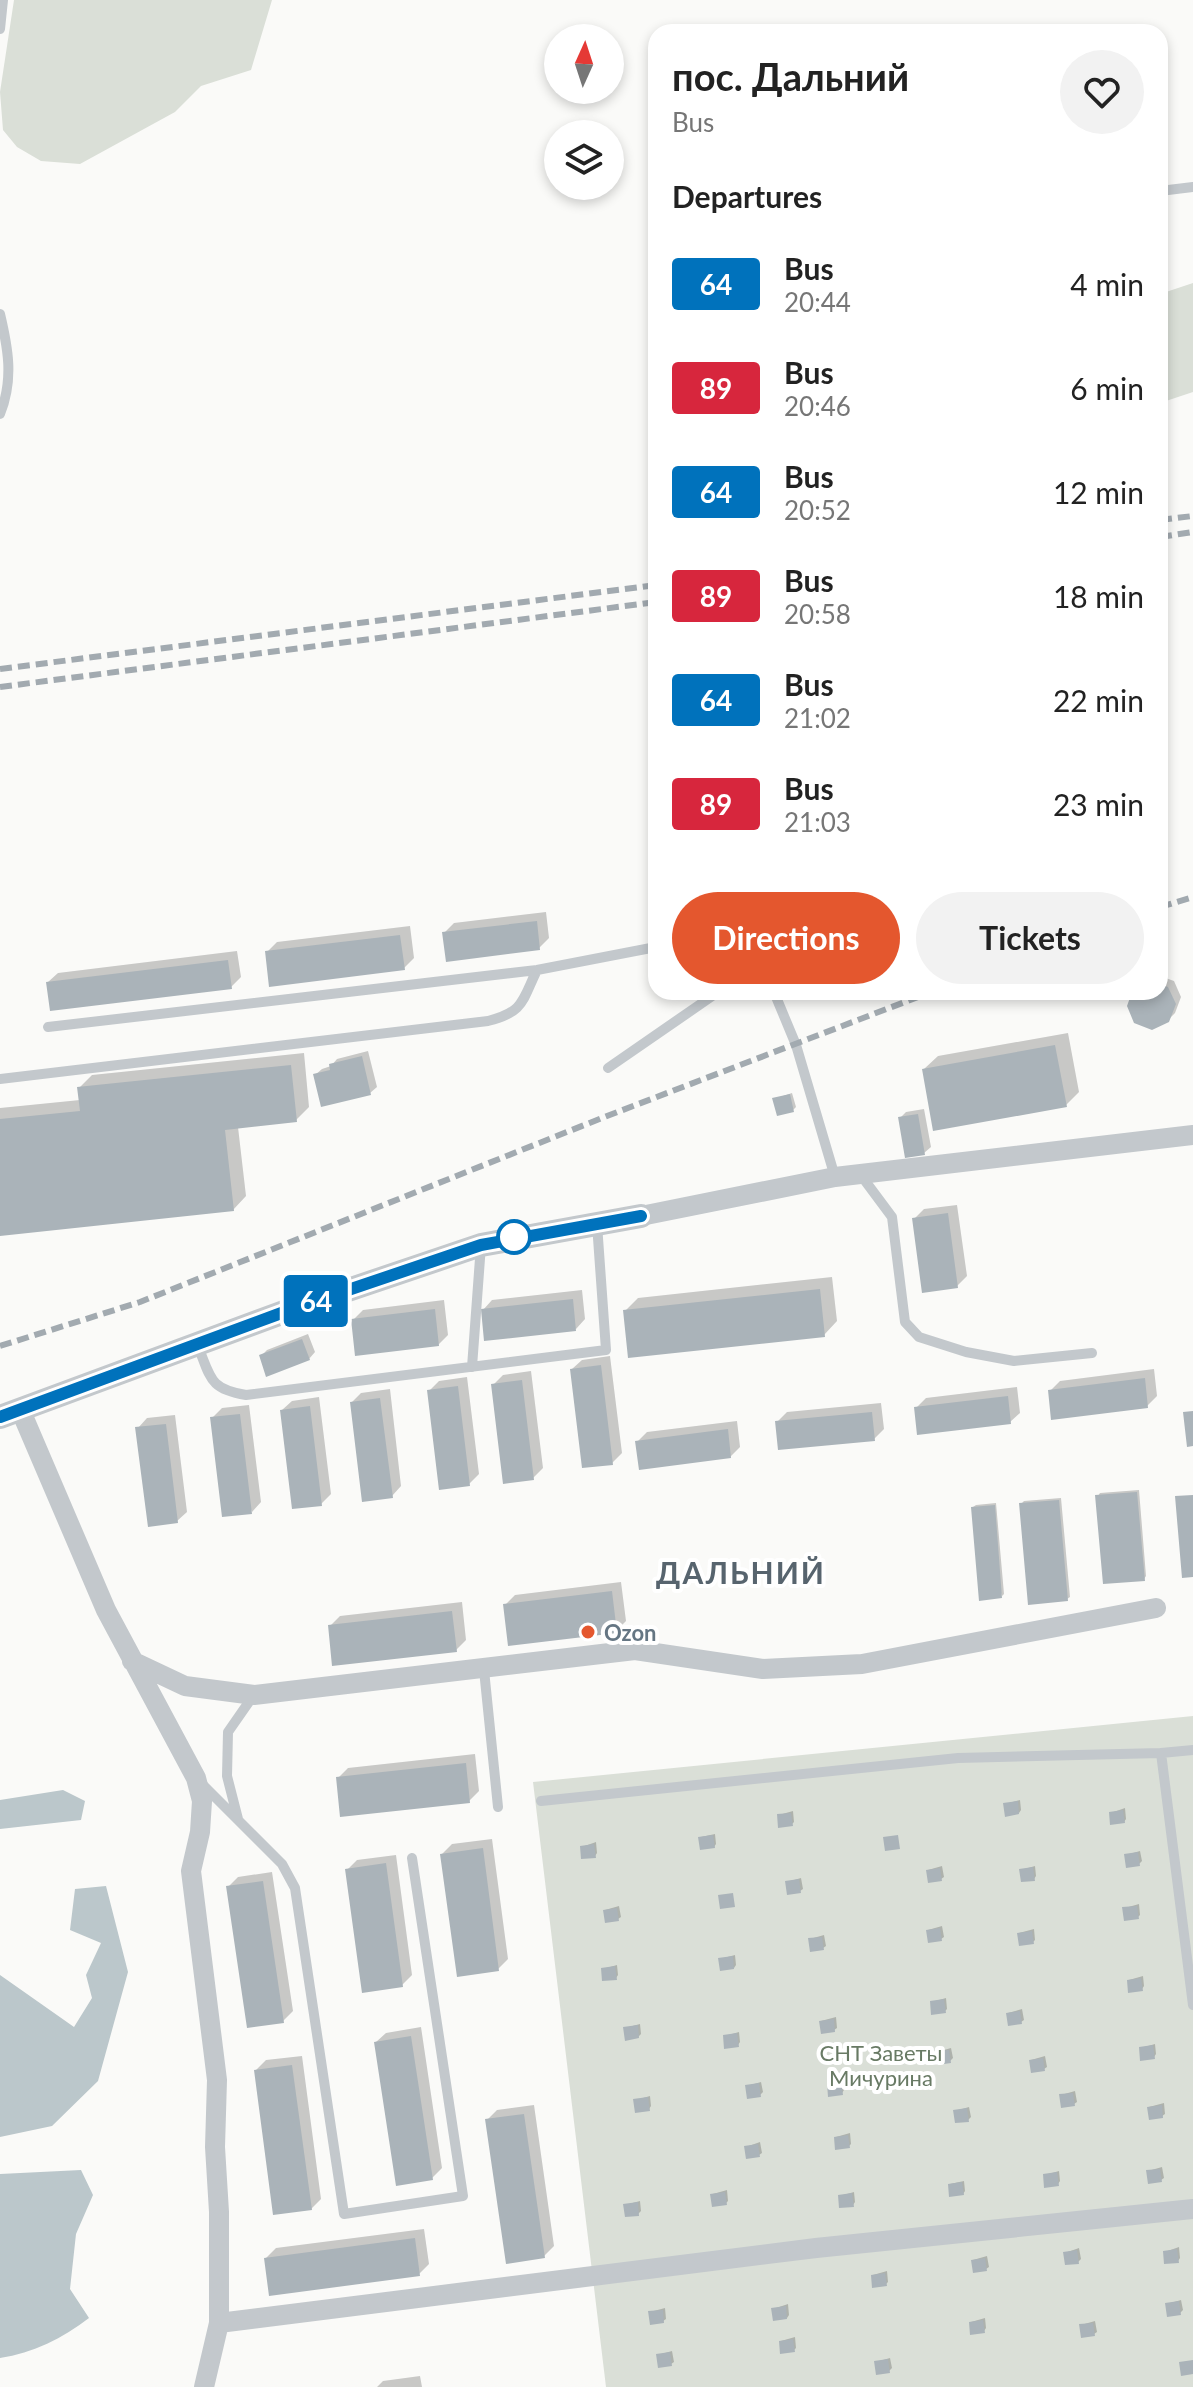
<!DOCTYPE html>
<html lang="en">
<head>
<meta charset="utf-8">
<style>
  :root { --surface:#fff; --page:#f2f2f2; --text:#222; --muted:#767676; --accent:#e4572e }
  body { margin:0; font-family:Lato,sans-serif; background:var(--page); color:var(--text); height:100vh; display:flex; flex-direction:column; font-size:30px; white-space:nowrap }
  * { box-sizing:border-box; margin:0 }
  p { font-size:26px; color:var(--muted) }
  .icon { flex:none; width:44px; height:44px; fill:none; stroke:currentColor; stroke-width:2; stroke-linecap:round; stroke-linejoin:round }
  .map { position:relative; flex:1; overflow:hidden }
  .panel { position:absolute; left:648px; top:24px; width:520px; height:976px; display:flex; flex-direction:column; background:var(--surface); border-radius:24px; box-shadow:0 4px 12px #0003 }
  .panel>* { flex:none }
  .badge { padding:0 16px; border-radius:6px; font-size:28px; line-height:52px }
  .needle { width:52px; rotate:3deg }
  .fabs { position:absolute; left:544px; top:24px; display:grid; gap:16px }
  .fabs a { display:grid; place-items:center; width:80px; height:80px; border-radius:50%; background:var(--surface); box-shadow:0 4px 12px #0003; font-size:40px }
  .map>.badge { position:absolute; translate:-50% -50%; box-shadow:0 0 0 4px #fff }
  h2 { padding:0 24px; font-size:30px; line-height:72px }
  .round { display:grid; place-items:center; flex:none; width:84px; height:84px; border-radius:42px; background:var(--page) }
  .headline { display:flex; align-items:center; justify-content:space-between; height:136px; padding:0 24px }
  h1 { font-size:38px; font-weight:700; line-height:60px }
  .cta { display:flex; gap:16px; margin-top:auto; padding:16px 24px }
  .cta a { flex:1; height:92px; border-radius:48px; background:var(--accent); color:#fff; font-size:32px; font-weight:700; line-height:92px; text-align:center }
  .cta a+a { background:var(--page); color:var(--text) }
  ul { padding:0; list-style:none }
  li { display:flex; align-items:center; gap:24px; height:104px; padding:0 24px }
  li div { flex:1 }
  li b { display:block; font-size:30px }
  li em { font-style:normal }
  li .badge { min-width:88px; font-weight:700; text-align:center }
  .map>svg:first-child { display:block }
  .green { fill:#dadfd7 }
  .water { fill:#bbc7cb }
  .shadow { fill:#0003 }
  .building { fill:#aab3b9 }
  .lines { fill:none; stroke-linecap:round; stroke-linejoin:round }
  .service { stroke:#c3c8cc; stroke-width:10 }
  .minor { stroke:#c3c8cc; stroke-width:20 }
  .tertiary { stroke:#c3c8cc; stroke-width:24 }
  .rail { stroke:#a2aab0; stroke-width:6; stroke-dasharray:12 6; stroke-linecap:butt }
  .line-casing { stroke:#fff; stroke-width:18 }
  .line { stroke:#0072bc; stroke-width:12 }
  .stop-dot { fill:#fff; stroke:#0072bc; stroke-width:4 }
  .poi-dot { fill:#e4572e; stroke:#fff; stroke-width:3 }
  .labels { text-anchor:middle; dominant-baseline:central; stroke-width:8; stroke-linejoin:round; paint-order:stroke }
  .poi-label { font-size:22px; font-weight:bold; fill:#657683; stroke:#fff; text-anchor:start }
  .park-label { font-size:22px; fill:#687a64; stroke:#fff }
  .district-label { font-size:30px; font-weight:bold; letter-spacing:2px; fill:#57646e; stroke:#fff }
</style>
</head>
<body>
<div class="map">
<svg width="1193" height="2387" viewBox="0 0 1193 2387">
  <rect width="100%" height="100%" fill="#fafaf8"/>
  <!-- green -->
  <path class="green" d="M14 0H272L251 70 201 86 175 112 80 164 41 161 17 147 3 130 0 92Z
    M1193 283V392L1160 403V294Z
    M1193 1716V2387H606L533 1782Z"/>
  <!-- water -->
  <path class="water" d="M63 1790 85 1801 81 1820 0 1829V1800Z
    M106 1886 128 1972 98 2081 52 2126 0 2137V1975L74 2027 92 1998 86 1975 101 1943 70 1930 75 1889Z
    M81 2170 93 2195 76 2234 70 2289 89 2318C63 2338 33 2353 0 2358V2174Z"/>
  <!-- shadow -->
  <path class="shadow" d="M546 912 549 938 539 948 444 933 454 923Z
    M410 926 414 958 404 968 267 952 277 942Z
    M237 951 241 977 231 987 48 982 58 973Z
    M1160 976 1174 981 1181 997 1175 1013 1168 1020 1134 992H1160Z
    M1068 1033 1079 1092 1066 1105 924 1069 938 1056Z
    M368 1051 377 1087 370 1093 315 1075 322 1069 331 1066 337 1059Z
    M304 1053 309 1107 296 1120 238 1127 246 1196 233 1210 0 1234V1108L80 1100 79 1088 92 1075Z
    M792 1093 796 1107 793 1110 774 1099Z
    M924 1109 931 1147 924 1153 900 1118 906 1112Z
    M957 1205 967 1276 957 1286 914 1219 924 1209Z
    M832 1277 837 1321 824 1335 625 1311 638 1298Z
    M582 1290 585 1319 576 1329 483 1310 492 1300Z
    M444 1300 448 1335 438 1345 353 1320 363 1310Z
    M308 1334 315 1352 309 1359 261 1356 267 1350Z
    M610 1356 622 1453 612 1463 572 1369 582 1360Z
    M1154 1369 1157 1396 1147 1406 1050 1391 1060 1381Z
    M531 1371 543 1468 533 1478 493 1385 503 1375Z
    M467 1377 479 1474 469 1484 429 1391 439 1381Z
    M1017 1387 1020 1413 1010 1422 916 1408 926 1398Z
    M390 1389 401 1486 392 1496 352 1402 361 1393Z
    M319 1397 331 1494 321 1504 282 1410 292 1401Z
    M881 1403 884 1429 874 1439 777 1422 787 1412Z
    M249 1405 261 1502 252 1512 212 1418 222 1408Z
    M175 1415 187 1512 177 1521 138 1428 147 1418Z
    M737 1421 740 1447 730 1457 637 1442 647 1432Z
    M1139 1490 1146 1576 1144 1579 1098 1496 1100 1493Z
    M1061 1498 1070 1597 1067 1599 1021 1504 1024 1501Z
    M996 1503 1004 1594 1002 1596 973 1507 976 1505Z
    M621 1582 626 1621 616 1631 505 1605 515 1595Z
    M462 1602 466 1640 456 1650 330 1626 340 1616Z
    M475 1754 479 1791 469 1801 338 1778 348 1768Z
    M1020 1800 1021 1810 1019 1813 1005 1804Z
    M1125 1808 1126 1819 1124 1822 1111 1813Z
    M793 1811 794 1822 792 1824 779 1815Z
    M715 1834 716 1844 714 1847 701 1837Z
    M492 1839 508 1959 498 1969 442 1854 452 1844Z
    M596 1842 597 1853 595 1856 582 1847Z
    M1140 1851 1142 1861 1139 1864 1126 1855Z
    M396 1855 412 1975 402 1985 347 1870 357 1860Z
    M942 1866 944 1877 941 1879 928 1870Z
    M1035 1866 1036 1876 1034 1879 1021 1870Z
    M272 1872 293 2011 283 2021 228 1887 238 1877Z
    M801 1878 803 1889 800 1891 787 1882Z
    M1139 1904 1140 1915 1138 1917 1125 1908Z
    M619 1906 621 1917 618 1919 605 1910Z
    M942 1926 944 1937 941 1939 928 1930Z
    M1034 1929 1035 1940 1033 1942 1019 1933Z
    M824 1935 826 1946 823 1948 810 1939Z
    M735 1955 736 1965 734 1968 720 1959Z
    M617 1965 618 1975 616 1978 603 1969Z
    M1143 1976 1144 1986 1142 1989 1129 1980Z
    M946 1998 947 2009 945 2011 932 2002Z
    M1022 2009 1024 2020 1021 2022 1008 2013Z
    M836 2017 837 2028 834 2030 821 2021Z
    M640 2024 641 2034 638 2037 625 2028Z
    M421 2027 442 2168 432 2178 376 2042 386 2033Z
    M739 2032 740 2042 738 2045 725 2036Z
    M1155 2044 1156 2054 1154 2057 1141 2048Z
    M951 2048 953 2058 950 2061 937 2052Z
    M302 2056 321 2199 311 2209 256 2070 266 2060Z
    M1045 2056 1047 2067 1044 2069 1031 2060Z
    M843 2080 844 2090 842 2093 829 2084Z
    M761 2082 763 2092 760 2095 747 2086Z
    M1075 2091 1077 2102 1074 2104 1061 2095Z
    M650 2096 651 2106 649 2109 636 2100Z
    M1164 2103 1165 2114 1162 2116 1149 2107Z
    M534 2105 554 2246 544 2256 487 2120 497 2110Z
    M969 2107 971 2117 968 2120 955 2111Z
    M850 2133 851 2144 849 2146 836 2137Z
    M760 2142 762 2153 759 2155 746 2147Z
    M1162 2167 1164 2178 1161 2180 1148 2171Z
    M1059 2171 1060 2181 1058 2184 1045 2175Z
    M964 2181 965 2191 963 2194 950 2184Z
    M727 2190 728 2201 726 2203 713 2194Z
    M854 2192 855 2202 853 2205 840 2196Z
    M640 2201 641 2211 638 2214 625 2205Z
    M424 2229 429 2264 419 2274 266 2258 276 2248Z
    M1179 2247 1180 2258 1178 2261 1165 2252Z
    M1079 2248 1081 2259 1078 2262 1065 2253Z
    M987 2256 989 2267 986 2269 973 2260Z
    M887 2271 888 2282 886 2284 873 2275Z
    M1181 2300 1183 2310 1180 2313 1167 2304Z
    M788 2304 789 2315 787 2318 773 2309Z
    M665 2308 666 2319 663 2321 650 2312Z
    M985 2318 986 2328 984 2331 971 2322Z
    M1095 2321 1097 2332 1094 2334 1081 2325Z
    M795 2337 796 2348 794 2350 781 2341Z
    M672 2351 674 2362 671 2364 658 2355Z
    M890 2358 892 2368 889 2371 876 2362Z
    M420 2376 422 2387H377L383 2381Z"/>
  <!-- building -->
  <path class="building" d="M537 921 540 950 446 962 442 932Z
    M400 935 405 970 269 987 265 951Z
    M228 960 232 989 50 1011 46 982Z
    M1160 984 1168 987 1176 1004 1169 1022 1152 1030 1134 1023 1127 1006 1132 992H1160Z
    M1055 1045 1067 1107 933 1131 922 1069Z
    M362 1056 371 1095 321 1107 313 1074 330 1070 329 1064Z
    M291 1065 297 1122 225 1130 234 1211 0 1236V1119L80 1111 77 1087Z
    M790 1094 794 1112 777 1116 772 1098Z
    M918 1114 925 1155 905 1158 898 1117Z
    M948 1213 958 1288 922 1293 912 1218Z
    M820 1289 825 1337 628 1358 623 1310Z
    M573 1299 576 1331 484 1341 481 1309Z
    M435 1309 439 1346 355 1356 351 1319Z
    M302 1339 310 1360 266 1377 259 1355Z
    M601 1365 613 1465 582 1468 570 1369Z
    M1145 1378 1148 1408 1051 1420 1048 1390Z
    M522 1380 534 1480 503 1484 491 1384Z
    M458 1386 470 1486 439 1490 427 1390Z
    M1008 1396 1011 1424 917 1435 914 1407Z
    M380 1398 393 1498 362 1502 350 1402Z
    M310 1406 322 1506 292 1509 280 1410Z
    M1193 1411V1446L1187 1447 1183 1412Z
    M872 1412 875 1441 778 1450 775 1421Z
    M240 1414 252 1514 222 1517 210 1417Z
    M166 1424 178 1523 148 1527 135 1427Z
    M728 1429 731 1458 639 1470 635 1441Z
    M1137 1492 1145 1581 1103 1584 1095 1495Z
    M1193 1495V1577L1182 1578 1175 1496Z
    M1059 1500 1068 1601 1028 1605 1019 1503Z
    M995 1505 1002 1598 979 1601 971 1507Z
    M612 1591 617 1633 508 1646 503 1604Z
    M452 1611 457 1652 332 1666 328 1625Z
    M466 1763 470 1803 340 1817 336 1777Z
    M1018 1801 1019 1814 1005 1817 1003 1803Z
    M1123 1810 1125 1823 1110 1825 1109 1812Z
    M791 1813 793 1826 778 1828 777 1814Z
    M713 1835 715 1848 700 1850 698 1837Z
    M898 1835 900 1849 885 1851 883 1837Z
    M594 1844 596 1858 581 1859 580 1846Z
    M483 1848 499 1971 457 1977 440 1854Z
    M1138 1852 1140 1866 1126 1868 1124 1854Z
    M386 1863 403 1987 362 1993 345 1869Z
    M1033 1867 1035 1881 1021 1882 1019 1869Z
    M940 1868 942 1881 928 1883 926 1870Z
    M799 1879 801 1893 787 1895 785 1881Z
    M263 1881 284 2023 247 2028 226 1886Z
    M733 1893 735 1907 720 1909 718 1895Z
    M1137 1906 1139 1919 1124 1921 1122 1907Z
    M617 1908 619 1921 605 1923 603 1910Z
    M940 1928 942 1941 928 1943 926 1930Z
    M1032 1931 1034 1944 1019 1946 1017 1933Z
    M822 1937 824 1950 810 1952 808 1938Z
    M733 1956 734 1969 720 1971 718 1958Z
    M615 1966 617 1980 602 1981 601 1968Z
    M1141 1978 1143 1991 1128 1993 1127 1980Z
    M944 1999 946 2013 931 2015 930 2001Z
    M1020 2011 1022 2024 1008 2026 1006 2013Z
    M834 2019 835 2032 821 2034 819 2021Z
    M638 2025 639 2038 625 2041 623 2027Z
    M737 2033 739 2047 724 2049 723 2035Z
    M411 2036 433 2180 396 2186 374 2042Z
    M1153 2045 1155 2059 1140 2061 1139 2047Z
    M949 2050 951 2063 937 2065 935 2051Z
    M1043 2058 1045 2071 1031 2073 1029 2060Z
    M292 2065 312 2210 273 2215 254 2070Z
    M841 2081 843 2095 828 2097 827 2083Z
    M759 2083 761 2097 747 2099 745 2085Z
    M1073 2093 1075 2106 1061 2108 1059 2094Z
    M648 2097 650 2111 635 2113 633 2099Z
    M1162 2105 1163 2118 1149 2120 1147 2107Z
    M967 2108 969 2122 955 2123 953 2110Z
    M524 2114 545 2258 506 2264 485 2119Z
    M848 2135 850 2148 835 2150 834 2137Z
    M758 2144 760 2157 746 2159 744 2146Z
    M1160 2169 1162 2182 1148 2184 1146 2170Z
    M1057 2172 1059 2186 1044 2188 1043 2174Z
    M962 2182 964 2195 949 2197 948 2184Z
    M725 2192 727 2205 712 2207 710 2194Z
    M852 2193 854 2207 839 2208 838 2195Z
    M638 2202 639 2216 625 2217 623 2204Z
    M415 2238 420 2276 269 2296 264 2258Z
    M1177 2249 1179 2263 1164 2264 1163 2251Z
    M1077 2250 1079 2264 1065 2265 1063 2252Z
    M985 2258 987 2271 973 2273 971 2260Z
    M885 2273 887 2286 872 2288 871 2275Z
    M1179 2301 1181 2315 1167 2317 1165 2303Z
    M786 2306 787 2319 773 2321 771 2308Z
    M663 2310 664 2323 650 2325 648 2311Z
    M983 2320 985 2333 970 2335 969 2322Z
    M1093 2323 1095 2336 1081 2338 1079 2324Z
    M793 2339 795 2352 780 2354 779 2341Z
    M670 2352 672 2366 658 2368 656 2354Z
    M888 2359 890 2373 876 2375 874 2361Z
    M1193 2360V2374L1181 2376 1179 2362Z"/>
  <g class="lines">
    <!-- service -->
    <path class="service" d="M0 29 3 0
      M1160 191 1193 187
      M0 314C8 348 14 379 0 414
      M774 992 796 1045 835 1177
      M48 1027 537 970 656 947
      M608 1068 718 992
      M0 1079 488 1021C524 1012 522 1001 537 970
      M860 1174 892 1217 905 1322 919 1337 966 1352 1014 1361 1092 1353
      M197 1344C211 1377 208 1389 246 1395L606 1350 597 1224
      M472 1367 481 1245
      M484 1670 498 1807
      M1161 1753 1193 2005
      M203 1785 282 1864 295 1888 344 2214 463 2196 412 1858
      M541 1801 958 1758 1161 1753 1193 1750
      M238 1819 227 1776 228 1732 253 1696"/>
    <!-- minor -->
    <path class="minor" d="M641 1216 835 1177 1193 1135
      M20 1409 106 1610 196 1778 202 1801 200 1832 191 1871 217 2080 215 2147 219 2212V2323L204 2387
      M132 1661 185 1686 254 1695 635 1650 763 1669 862 1664 1156 1608
      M219 2323 816 2248 1193 2209"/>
    <!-- tertiary -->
    <path class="tertiary" d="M0 1417 295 1308 481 1245 641 1216"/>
    <!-- rail -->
    <path class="rail" d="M1160 520 1193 516
      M1160 537 1193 532
      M0 669 656 585
      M0 687 656 602
      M1160 907 1193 897
      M0 1346 140 1302 607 1116 931 992"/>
  </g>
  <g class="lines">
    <!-- line casing -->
    <g class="line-casing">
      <path id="line" d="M0 1417 295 1308 481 1245 641 1216"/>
    </g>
    <!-- line -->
    <use href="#line" class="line"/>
  </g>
  <!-- markers -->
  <circle class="stop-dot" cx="514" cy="1237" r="16"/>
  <circle class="poi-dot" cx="588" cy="1632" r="8"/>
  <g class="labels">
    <!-- poi labels -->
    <g class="poi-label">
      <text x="604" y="1632">Ozon</text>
    </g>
    <!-- park labels -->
    <g class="park-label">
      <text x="881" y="2052">СНТ Заветы<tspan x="881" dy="25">Мичурина</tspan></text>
    </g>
    <!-- district labels -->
    <g class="district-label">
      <text x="741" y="1572">ДАЛЬНИЙ</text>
    </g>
  </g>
</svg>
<div class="fabs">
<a><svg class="needle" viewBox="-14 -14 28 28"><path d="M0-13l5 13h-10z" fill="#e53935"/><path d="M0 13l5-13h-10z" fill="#767676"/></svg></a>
<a><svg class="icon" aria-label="layers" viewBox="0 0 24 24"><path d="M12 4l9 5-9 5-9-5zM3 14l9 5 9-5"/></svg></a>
</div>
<b class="badge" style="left:316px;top:1301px;background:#0072bc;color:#fff">64</b>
<section class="panel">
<div class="headline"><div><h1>пос. Дальний</h1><p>Bus</p></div><a class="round"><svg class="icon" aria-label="heart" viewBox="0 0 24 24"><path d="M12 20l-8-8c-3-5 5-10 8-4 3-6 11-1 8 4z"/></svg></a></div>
<h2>Departures</h2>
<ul>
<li><span class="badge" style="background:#0072bc;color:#fff">64</span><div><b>Bus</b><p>20:44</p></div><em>4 min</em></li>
<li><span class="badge" style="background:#d7263d;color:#fff">89</span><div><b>Bus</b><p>20:46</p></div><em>6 min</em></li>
<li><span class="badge" style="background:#0072bc;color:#fff">64</span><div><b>Bus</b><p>20:52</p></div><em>12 min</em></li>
<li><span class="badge" style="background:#d7263d;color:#fff">89</span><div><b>Bus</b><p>20:58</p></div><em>18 min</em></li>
<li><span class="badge" style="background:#0072bc;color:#fff">64</span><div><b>Bus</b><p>21:02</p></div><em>22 min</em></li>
<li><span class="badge" style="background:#d7263d;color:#fff">89</span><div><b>Bus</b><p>21:03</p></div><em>23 min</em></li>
</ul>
<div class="cta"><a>Directions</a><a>Tickets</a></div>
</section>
</div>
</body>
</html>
